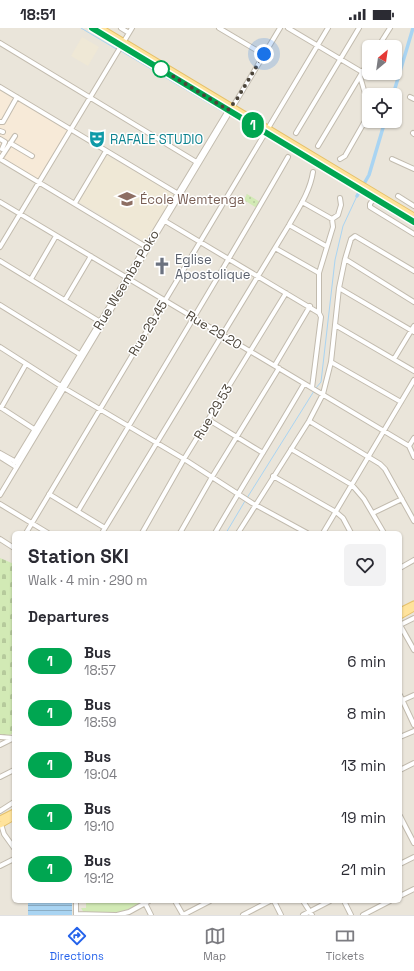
<!DOCTYPE html>
<html lang="en">
<head>
<meta charset="utf-8">
<style>
  :root { --surface:#fff; --page:#f2f2f3; --text:#2b2b33; --muted:#7c7c81; --line:#e1e1e2; --accent:#2563eb }
  body { margin:0; font-family:"Space Grotesk",sans-serif; background:var(--page); color:var(--text); height:100vh; display:flex; flex-direction:column; font-size:15px; white-space:nowrap }
  * { box-sizing:border-box; margin:0 }
  p { font-size:13px; color:var(--muted) }
  .icon { flex:none; width:22px; height:22px; fill:none; stroke:currentColor; stroke-width:2; stroke-linecap:round; stroke-linejoin:round }
  .map { position:relative; flex:1; overflow:hidden }
  .details { position:absolute; left:12px; top:503px; width:390px; height:372px; display:flex; flex-direction:column; background:var(--surface); border-radius:6px; box-shadow:0 1px 3px #0004 }
  .details>* { flex:none }
  .badge { padding:0 8px; border-radius:13px; font-size:14px; line-height:26px }
  .needle { width:26px; rotate:29deg }
  .buttons { position:absolute; left:362px; top:12px; display:grid; gap:8px }
  .buttons a { display:grid; place-items:center; width:40px; height:40px; border-radius:6px; background:var(--surface); box-shadow:0 1px 3px #0004; font-size:20px }
  .you { position:absolute; width:20px; height:20px; margin:-10px; border:3px solid #fff; border-radius:50%; background:#1a73e8; box-shadow:0 0 0 6px #1a73e833 }
  .map>.badge { position:absolute; translate:-50% -50%; box-shadow:0 0 0 2px #fff }
  h2 { padding:0 16px; font-size:15px; line-height:36px }
  .round { display:grid; place-items:center; flex:none; width:42px; height:42px; border-radius:6px; background:var(--page) }
  .headline { display:flex; align-items:center; justify-content:space-between; height:68px; padding:0 16px }
  h1 { font-size:19px; font-weight:600; line-height:30px }
  ul { padding:0; list-style:none }
  li { display:flex; align-items:center; gap:12px; height:52px; padding:0 16px }
  li div { flex:1 }
  li b { display:block; font-size:15px }
  li em { font-style:normal }
  li .badge { min-width:44px; font-weight:700; text-align:center }
  .status { display:flex; justify-content:space-between; align-items:center; height:28px; padding:0 20px; background:var(--surface); direction:ltr }
  .status svg { height:11px; fill:currentColor }
  .tab-bar { display:flex; justify-content:space-around; align-items:center; height:56px; border-top:1px solid var(--line); background:var(--surface); font-size:11px; color:var(--muted) }
  .tab-bar a { display:grid; justify-items:center; gap:2px }
  .tab-bar .selected { color:var(--accent) }
  .map>svg:first-child { display:block }
  .residential { fill:#eae5da; fill-rule:evenodd }
  .commercial { fill:#f7ead8 }
  .education { fill:#efe8d6 }
  .grass { fill:url(#grass-dots) }
  .cemetery { fill:url(#cemetery-stones) }
  .park { fill:#d2eab5 }
  .water { fill:url(#water-rules) }
  .lines { fill:none; stroke-linecap:round; stroke-linejoin:round }
  .stream { stroke:#a9d4f2; stroke-width:1 }
  .canal { stroke:#a9d4f2; stroke-width:3.5 }
  .minor-casing { stroke:#c2bbae; stroke-width:6 }
  .major-casing { stroke:#e6c16a; stroke-width:7 }
  .minor { stroke:#fff; stroke-width:4 }
  .major { stroke:#ffe39c; stroke-width:5 }
  .line-casing { stroke:#fff; stroke-width:9 }
  .line { stroke:#00a651; stroke-width:6 }
  .walk { stroke:#4b4439; stroke-width:4; stroke-dasharray:0 7.2 }
  .stop-dot { fill:#fff; stroke:#00a651; stroke-width:2 }
  .labels { text-anchor:middle; dominant-baseline:central; stroke-width:3; stroke-linejoin:round; paint-order:stroke }
  .culture-label { font-size:13px; fill:#0d838f; stroke:#fff; text-anchor:start }
  .education-label { font-size:13px; fill:#785e54; stroke:#fff; text-anchor:start }
  .worship-label { font-size:13px; fill:#5b616d; stroke:#fff; text-anchor:start }
  .street-label { font-size:13px; fill:#4b4439; stroke:#fff }
</style>
</head>
<body>
<div class="status"><b>18:51</b><svg viewBox="0 0 49 12"><path d="M0 12V9h3v3zM5 12V6h3v6zM10 12V3h3v9zM15 12V0h3v12zM26 1h20v11H26zM47 4h2v5h-2z"/></svg></div>
<div class="map">
<svg width="414" height="887" viewBox="0 0 414 887">
  <defs>
    <pattern id="grass-dots" width="8" height="8" patternUnits="userSpaceOnUse"><rect width="8" height="8" fill="#d2eab5"/><path d="M2 2h.1M6 6h.1" fill="none" stroke="#b6ca9c" stroke-width="1.8" stroke-linecap="round"/></pattern>
    <pattern id="cemetery-stones" width="16" height="16" patternUnits="userSpaceOnUse"><rect width="16" height="16" fill="#d2eab5"/><path d="M2 7V4a2 2 0 0 1 4 0v3zM10 15v-3a2 2 0 0 1 4 0v3z" fill="#b6ca9c"/></pattern>
    <pattern id="water-rules" width="6" height="5" patternUnits="userSpaceOnUse"><rect width="6" height="5" fill="#a9d4f2"/><path d="M0 2.5h6" fill="none" stroke="#8caec5"/></pattern>
  </defs>
  <rect width="100%" height="100%" fill="#f6f3ec"/>
  <!-- residential -->
  <path class="residential" d="M0 0H414V887H0ZM369 19H395V45H369ZM369 67H395V93H369ZM14 505H400V873H14Z"/>
  <!-- commercial -->
  <path class="commercial" d="M0 60 68 102 38 152 0 130Z"/>
  <!-- education -->
  <path class="education" d="M82 9 99 19 88 38 71 28Z
    M106 127 176 167 147 215 79 174Z"/>
  <!-- grass -->
  <path class="grass" d="M247 166 260 174 257 180 244 172Z"/>
  <!-- cemetery -->
  <path class="cemetery" d="M0 530 14 536V704L9 708 0 707Z"/>
  <!-- park -->
  <path class="park" d="M86 873H139L140 875 117 887 84 885 81 880H86Z"/>
  <!-- water -->
  <path class="water" d="M28 873H72V887H28Z"/>
  <g class="lines">
    <!-- stream -->
    <path class="stream" d="M81 0 118 22
      M121 23 225 85
      M229 87 263 107
      M266 109 371 172
      M373 174 414 198
      M316 360 321 354 335 232 343 198 357 168
      M247 470 314 363
      M226 505 245 473"/>
    <!-- canal -->
    <path class="canal" d="M393 67 413 0
      M357 168 369 147 385 93"/>
    <!-- minor casing -->
    <g class="minor-casing">
      <path id="minor" d="M121 0 129 5
        M219 0 263 26
        M288 0 362 44
        M0 15 198 135
        M378 19 390 0
        M360 48 369 80
        M0 59 180 167
        M410 69 414 71
        M0 94H3L17 69
        M0 103 3 104
        M296 105 359 0
        M413 105 414 106
        M15 108 0 131 148 220
        M0 111 5 114 2 121
        M10 115 32 128
        M318 118 369 33
        M340 131 345 128 369 86
        M392 131 414 141
        M398 168 414 178
        M374 170 370 176V179L414 206
        M0 174 409 418 414 429
        M302 174 332 191 338 187 341 177 340 170
        M75 175 106 123
        M165 193 319 285 321 289 312 360
        M289 197 326 218
        M0 219 132 0
        M275 220 319 245
        M345 231 414 274
        M0 233 102 295
        M31 251 56 208
        M339 260 414 304
        M65 272 91 228
        M0 277 81 327
        M319 285V245L333 199 332 191
        M335 297 414 343
        M0 319 64 360 184 431 252 475 307 505
        M394 331 414 298
        M331 334 401 374
        M275 337 310 278
        M0 379 37 403
        M1 380 26 336
        M209 392 263 425
        M309 393 380 436 385 441 414 493
        M409 418 414 410
        M291 421 352 457 364 471 384 505
        M0 425 18 435
        M0 429 16 439
        M15 434 229 81
        M273 448 336 484 343 490 351 505
        M49 466 105 500
        M0 467 280 0
        M0 476 48 505
        M78 483C148 365 220 248 288 129
        M373 485 402 471
        M26 505 328 0
        M102 505 289 197C298 181 310 164 313 144
        M142 505 184 431 286 265
        M180 505 212 449 279 340
        M215 505C244 455 275 406 304 356
        M238 505 309 393 323 366 331 334 339 260 345 231 351 211 355 208 414 243
        M323 505 414 352
        M0 511 14 520
        M400 540 414 532
        M400 597 414 622
        M400 597 414 590
        M400 667 414 697
        M403 672 414 667
        M0 709 13 710
        M400 709 414 703
        M0 717 14 710
        M400 742 414 735
        M0 749 14 742
        M0 783 14 774
        M400 788 414 815
        M1 796 4 806 14 820
        M400 836 414 829
        M0 838 14 831
        M400 868 414 861
        M76 873V887
        M144 873 151 887
        M175 873 183 887
        M274 873 281 887
        M303 873 312 887
        M344 873 351 887
        M76 886 115 887
        M117 887 129 884 149 873
        M183 887 210 873
        M243 887 270 873
        M303 887 330 873
        M363 887 390 873"/>
    </g>
    <!-- major casing -->
    <g class="major-casing">
      <path id="major" d="M92 0 414 194
        M101 0 414 188
        M400 583 414 576
        M400 588 414 580
        M0 791 14 784
        M0 797 14 789"/>
    </g>
    <!-- minor -->
    <use href="#minor" class="minor"/>
    <!-- major -->
    <use href="#major" class="major"/>
  </g>
  <g class="lines">
    <!-- line casing -->
    <g class="line-casing">
      <path id="line" d="M92 0 414 194"/>
    </g>
    <!-- line -->
    <use href="#line" class="line"/>
    <!-- walk -->
    <path class="walk" d="M161 41 228 82 237 71 264 26"/>
  </g>
  <!-- icons -->
  <defs>
    <g id="theatre-bare" transform="scale(1.38)"><path d="M-5-5.5Q0-4 5-5.5V0Q5 5 0 6Q-5 5-5 0ZM-3.3-2.5H-1v1.5H-3.3ZM1-2.5H3.3v1.5H1ZM-2.8 1Q0 5.5 2.8 1Z" fill="#0f9aa8" stroke="#fff" stroke-width="2.5" paint-order="stroke"/></g>
    <g id="school-bare" transform="scale(1.38)"><path d="M0-5L7-2L0 1L-7-2ZM-4 1L0 2.5L4 1V4Q0 6-4 4Z" fill="#8d6e63" stroke="#fff" stroke-width="2.5" paint-order="stroke"/></g>
    <g id="church-bare" transform="scale(1.38)"><path d="M-1.2-6h2.4v3.5h3.3v2.4h-3.3V6h-2.4V-.1h-3.3v-2.4h3.3Z" fill="#6b7280" stroke="#fff" stroke-width="2.5" paint-order="stroke"/></g>
  </defs>
  <g fill-rule="evenodd">
    <use href="#theatre-bare" x="97" y="111"/>
    <use href="#school-bare" x="127" y="171"/>
    <use href="#church-bare" x="162" y="238"/>
  </g>
  <!-- markers -->
  <circle class="stop-dot" cx="161" cy="41" r="8"/>
  <g class="labels">
    <!-- culture labels -->
    <g class="culture-label">
      <text x="110" y="111">RAFALE STUDIO</text>
    </g>
    <!-- education labels -->
    <g class="education-label">
      <text x="140" y="171">École Wemtenga</text>
    </g>
    <!-- worship labels -->
    <g class="worship-label">
      <text x="175" y="231">Eglise<tspan x="175" dy="15">Apostolique</tspan></text>
    </g>
    <!-- street labels -->
    <g class="street-label">
      <text transform="translate(126 252) rotate(-59)">Rue Weemba Poko</text>
      <text transform="translate(148 300) rotate(-59)">Rue 29.45</text>
      <text transform="translate(214 302) rotate(31)">Rue 29.20</text>
      <text transform="translate(213 384) rotate(-59)">Rue 29.53</text>
    </g>
  </g>
</svg>
<div class="buttons">
<a><svg class="needle" viewBox="-14 -14 28 28"><path d="M0-13l5 13h-10z" fill="#e53935"/><path d="M0 13l5-13h-10z" fill="#7c7c81"/></svg></a>
<a><svg class="icon" aria-label="locate" viewBox="0 0 24 24"><circle cx="12" cy="12" r="6"/><path d="M12 2v4M12 18v4M2 12h4M18 12h4"/></svg></a>
</div>
<div class="you" style="left:264px;top:26px"></div>
<b class="badge" style="left:253px;top:97px;background:#00a651;color:#fff">1</b>
<section class="details">
<div class="headline"><div><h1>Station SKI</h1><p>Walk · 4 min · 290 m</p></div><a class="round"><svg class="icon" aria-label="heart" viewBox="0 0 24 24"><path d="M12 20l-8-8c-3-5 5-10 8-4 3-6 11-1 8 4z"/></svg></a></div>
<h2>Departures</h2>
<ul>
<li><span class="badge" style="background:#00a651;color:#fff">1</span><div><b>Bus</b><p>18:57</p></div><em>6 min</em></li>
<li><span class="badge" style="background:#00a651;color:#fff">1</span><div><b>Bus</b><p>18:59</p></div><em>8 min</em></li>
<li><span class="badge" style="background:#00a651;color:#fff">1</span><div><b>Bus</b><p>19:04</p></div><em>13 min</em></li>
<li><span class="badge" style="background:#00a651;color:#fff">1</span><div><b>Bus</b><p>19:10</p></div><em>19 min</em></li>
<li><span class="badge" style="background:#00a651;color:#fff">1</span><div><b>Bus</b><p>19:12</p></div><em>21 min</em></li>
</ul>
</section>
</div>
<nav class="tab-bar">
<a class="selected"><svg class="icon" aria-label="directions" viewBox="0 0 24 24"><path d="M12 3l9 9-9 9-9-9zM9 14v-3h6M13 9l2 2-2 2"/></svg>Directions</a>
<a><svg class="icon" aria-label="map" viewBox="0 0 24 24"><path d="M3 6l6-2 6 2 6-2v14l-6 2-6-2-6 2zM9 4v14M15 6v14"/></svg>Map</a>
<a><svg class="icon" aria-label="tickets" viewBox="0 0 24 24"><path d="M3 7h18v10H3zM15 7v10"/></svg>Tickets</a>
</nav>
</body>
</html>
